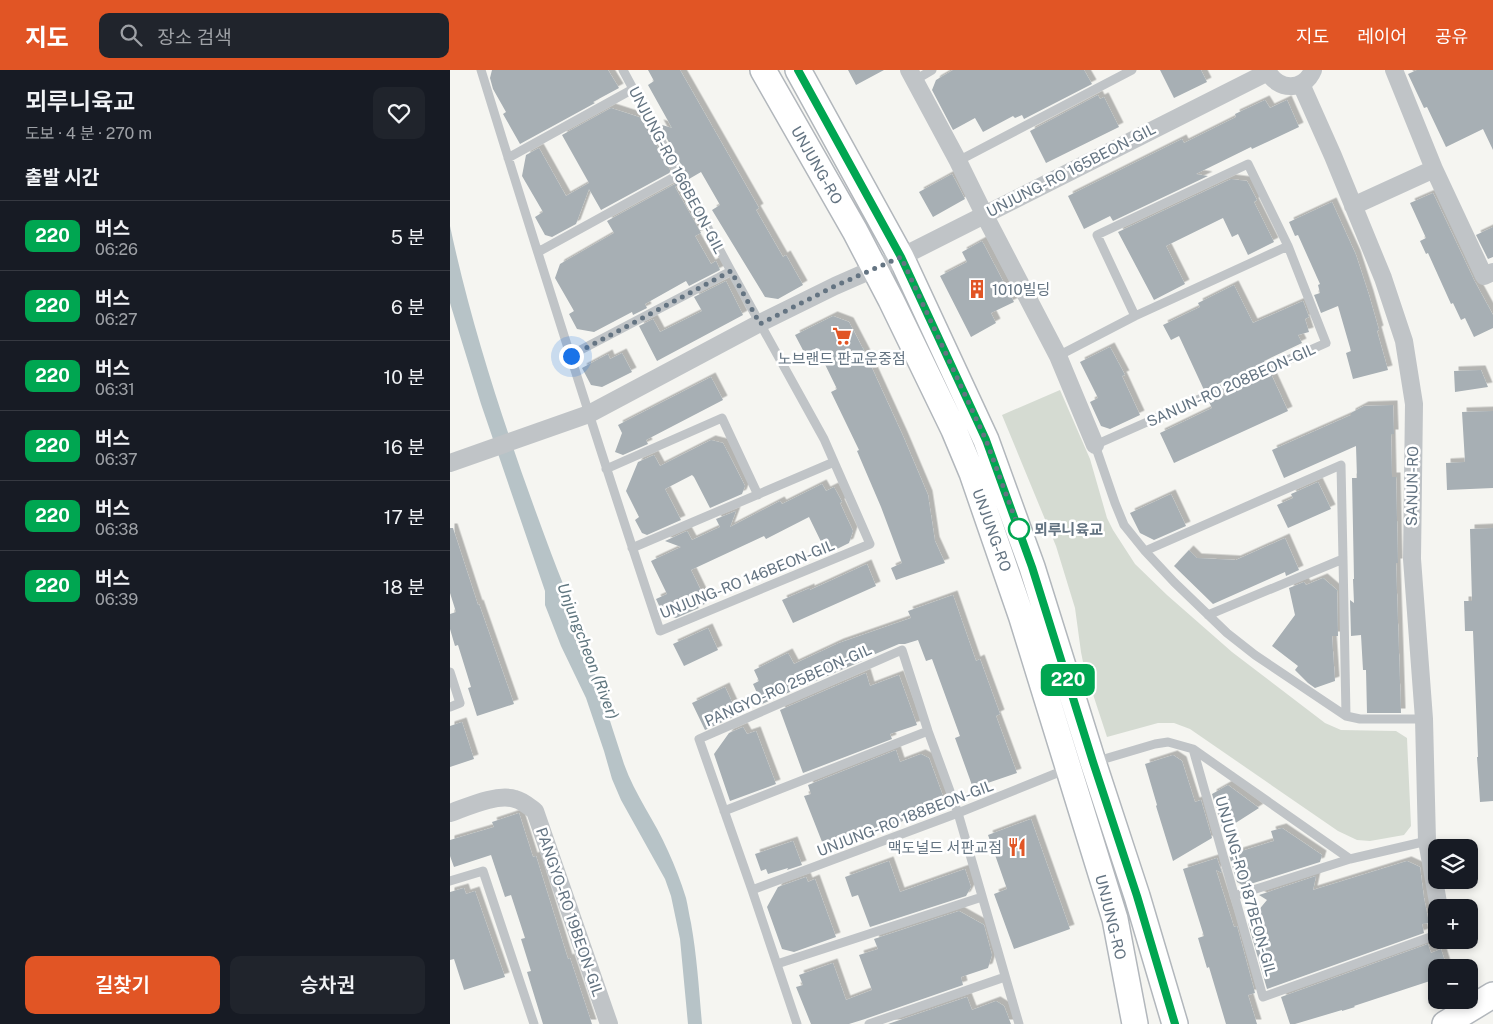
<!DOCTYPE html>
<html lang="ko">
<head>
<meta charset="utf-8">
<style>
  :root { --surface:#171b24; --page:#20242c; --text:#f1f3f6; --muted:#9ea1a6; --line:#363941; --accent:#e15525 }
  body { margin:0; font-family:"Public Sans","Noto Sans KR",sans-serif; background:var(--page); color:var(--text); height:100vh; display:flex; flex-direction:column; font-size:19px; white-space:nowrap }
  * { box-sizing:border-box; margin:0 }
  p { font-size:16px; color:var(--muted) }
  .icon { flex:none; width:28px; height:28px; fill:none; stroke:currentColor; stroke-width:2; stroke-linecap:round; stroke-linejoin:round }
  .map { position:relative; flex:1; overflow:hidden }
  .sheet { display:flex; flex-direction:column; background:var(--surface); width:450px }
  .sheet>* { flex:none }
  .badge { padding:0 10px; border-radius:8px; font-size:18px; line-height:32px }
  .buttons { position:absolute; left:978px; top:769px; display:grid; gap:10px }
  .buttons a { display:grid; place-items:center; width:50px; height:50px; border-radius:10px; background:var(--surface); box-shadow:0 2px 8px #0003; font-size:25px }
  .you { position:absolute; width:25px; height:25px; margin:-12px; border:4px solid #fff; border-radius:50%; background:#1a73e8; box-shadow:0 0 0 8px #1a73e833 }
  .map>.badge { position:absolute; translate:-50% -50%; box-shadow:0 0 0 2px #fff }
  h2 { padding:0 25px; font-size:19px; line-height:45px }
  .round { display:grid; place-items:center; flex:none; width:52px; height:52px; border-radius:10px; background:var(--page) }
  .headline { display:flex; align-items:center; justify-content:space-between; height:85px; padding:0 25px }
  h1 { font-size:24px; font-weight:600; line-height:38px }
  .primary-button { display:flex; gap:10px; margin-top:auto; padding:10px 25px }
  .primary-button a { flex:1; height:58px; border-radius:10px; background:var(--accent); color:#fff; font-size:20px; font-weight:600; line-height:58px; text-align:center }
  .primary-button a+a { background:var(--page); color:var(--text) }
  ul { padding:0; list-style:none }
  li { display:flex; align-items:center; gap:15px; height:70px; padding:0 25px; border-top:1px solid var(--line) }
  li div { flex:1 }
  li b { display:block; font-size:19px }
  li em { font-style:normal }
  li .badge { min-width:55px; font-weight:700; text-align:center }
  header { display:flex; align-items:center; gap:30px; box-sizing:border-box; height:70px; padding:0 25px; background:var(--accent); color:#fff }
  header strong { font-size:24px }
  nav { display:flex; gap:28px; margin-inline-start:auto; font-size:18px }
  .search { width:350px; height:45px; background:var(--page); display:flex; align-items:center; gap:12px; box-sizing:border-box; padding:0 18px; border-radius:10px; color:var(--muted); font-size:19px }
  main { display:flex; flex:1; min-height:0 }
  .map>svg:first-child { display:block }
  .green { fill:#d5dbd2 }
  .water { fill:#b7c3c7 }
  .building { fill:#a7afb4; filter:url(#shadow) }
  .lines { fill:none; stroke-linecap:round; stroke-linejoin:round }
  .secondary-casing { stroke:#b2b7bc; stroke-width:28 }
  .service { stroke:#c0c4c7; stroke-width:9 }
  .minor { stroke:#c0c4c7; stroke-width:18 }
  .secondary { stroke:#fff; stroke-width:25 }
  .line-casing { stroke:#fff; stroke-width:11 }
  .line { stroke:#00a651; stroke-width:8 }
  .walk { stroke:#647482; stroke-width:5; stroke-dasharray:0 9 }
  .stop-dot { fill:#fff; stroke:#00a651; stroke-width:2.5 }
  .labels { text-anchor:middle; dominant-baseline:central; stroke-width:5; stroke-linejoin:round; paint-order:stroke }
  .street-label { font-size:15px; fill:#647482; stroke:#fff }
  .poi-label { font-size:15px; fill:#647482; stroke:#fff; text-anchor:start }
  .stop-label { font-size:15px; font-weight:bold; fill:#647482; stroke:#fff; text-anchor:start }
  .water-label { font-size:16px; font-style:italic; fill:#5f767f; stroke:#fff }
</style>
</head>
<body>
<header>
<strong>지도</strong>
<div class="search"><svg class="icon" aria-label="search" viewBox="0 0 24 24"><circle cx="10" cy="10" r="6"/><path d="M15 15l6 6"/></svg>장소 검색</div>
<nav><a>지도</a><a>레이어</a><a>공유</a></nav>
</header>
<main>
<section class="sheet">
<div class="headline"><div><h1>뫼루니육교</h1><p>도보 · 4 분 · 270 m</p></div><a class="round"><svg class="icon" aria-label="heart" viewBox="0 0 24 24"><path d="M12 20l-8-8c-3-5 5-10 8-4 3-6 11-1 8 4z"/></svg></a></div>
<h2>출발 시간</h2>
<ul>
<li><span class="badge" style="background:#00a651;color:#fff">220</span><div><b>버스</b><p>06:26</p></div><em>5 분</em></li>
<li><span class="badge" style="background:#00a651;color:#fff">220</span><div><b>버스</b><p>06:27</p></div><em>6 분</em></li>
<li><span class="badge" style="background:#00a651;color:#fff">220</span><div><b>버스</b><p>06:31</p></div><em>10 분</em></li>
<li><span class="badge" style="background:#00a651;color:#fff">220</span><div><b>버스</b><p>06:37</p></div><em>16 분</em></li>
<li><span class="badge" style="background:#00a651;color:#fff">220</span><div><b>버스</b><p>06:38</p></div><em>17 분</em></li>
<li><span class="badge" style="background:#00a651;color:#fff">220</span><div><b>버스</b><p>06:39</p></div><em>18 분</em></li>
</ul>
<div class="primary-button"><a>길찾기</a><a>승차권</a></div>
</section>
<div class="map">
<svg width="1043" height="954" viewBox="0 0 1043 954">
  <defs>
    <filter id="shadow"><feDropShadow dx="4.5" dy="-4.5" stdDeviation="0" flood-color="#0004"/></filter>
  </defs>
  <rect width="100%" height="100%" fill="#f5f5f1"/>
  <!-- green -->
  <path class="green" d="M610 320 640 389 657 448 663 460 685 494 717 525 782 582 875 653 891 660 946 661 957 668 961 756 954 765 920 771 907 770 888 761 740 659 724 653H708L657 667 634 597 631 582 625 538 606 476 552 345Z"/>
  <!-- water -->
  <path class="water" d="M0 156C24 268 61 376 101 483 109 505 119 527 127 550 144 598 158 646 174 694 185 725 205 751 218 781 225 796 231 812 236 828 238 836 239 845 241 853 247 887 249 920 252 954H238L230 869 221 826 215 809 171 730 162 709 154 681 136 628 111 576 95 535V521L31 334 0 233Z"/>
  <!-- building -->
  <path class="building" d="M42 0H158L169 18 143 32 145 33 70 74 53 44 56 42 43 19 40 8Z
    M198 0H230L309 138 306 140 333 187 336 185 353 215 328 229 315 227 262 140 270 135 251 102 239 109 209 54 222 58 198 15 204 11Z
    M398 0H434L406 15Z
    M503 0H634L642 14 574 49 572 45 565 48 563 46 533 62 525 48 503 60 482 20 486 10Z
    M710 0H751L757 12 724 28Z
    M967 0H1043V80L1033 59 996 77 977 37 974 38 958 4Z
    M648 25 650 29 654 27 669 57 596 93 580 61Z
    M815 30 820 38 837 30 849 57 802 79 801 77 746 104 758 106 663 151 660 146 634 159 618 126 732 69 734 73 786 47 785 44Z
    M161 38 192 48 221 102 151 140 139 119 126 154 102 167 95 165 85 147 93 142 72 106 76 85 89 78 116 126 139 113 112 65Z
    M502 104 515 129 483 147 469 122Z
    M781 109 797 111 807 130 804 132 824 172 798 185 788 164 782 167 773 148 716 176 735 214 704 230 668 162Z
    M227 113 228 115 225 117 251 163 245 166 261 194 266 191 270 200 239 216 236 211 195 234 197 238 183 245 182 242 144 262 127 259 119 244 124 241 105 208 110 194 164 163 157 151Z
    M983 123 1024 210 1043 245V258L1024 267 1015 248 1011 250 1003 233 1001 234 978 183 976 184 970 171 976 168 960 133Z
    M882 132 906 185 919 225 929 260 927 261 938 300 903 309 896 283 901 281 888 236 871 243 864 225 870 223 868 215 870 214 848 165 845 166 839 152Z
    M1043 157V187L1038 189 1026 165Z
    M532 171 564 232 541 243 546 253 521 267 490 206 517 192 512 182Z
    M276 211 293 245 207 291 189 256 203 249 210 262 252 241 244 227Z
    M784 215 803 253 853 231 859 247 855 249 859 262 848 265 852 273 814 291 815 293 754 320 729 266 721 270 713 255 750 237 748 233Z
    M383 246 399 252 422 296H421L453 366 478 425 485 471 495 493 446 510 441 498 452 493 431 437 407 381 409 380 381 322 387 319 367 278 355 284 345 265Z
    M660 277 675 305 672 306 690 345 660 359 651 356 640 332 648 328 630 292Z
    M172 283 182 302 152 317 141 315 132 298 158 284 160 289Z
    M1031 300 1038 317 1005 322 1004 301Z
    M821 304 838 341 724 393 710 363 762 338 759 332Z
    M261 307 273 330 196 370 198 374 173 385 165 382 172 363 168 355Z
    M943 335 944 364H941L942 407H946L948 493H946L951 643H917L916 600H913L911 565 901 566 900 530 904 533 903 509H904L902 408H907L906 376 834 408 822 380 901 345V343L914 336Z
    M1043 341V418L997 420 996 393 1015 392 1012 342Z
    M261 370 273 373 295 416 292 424 260 438 244 407 242 405 215 419 231 450 197 465 192 463 185 450 189 447 176 421 188 392 204 385 210 396Z
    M868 412 881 439 838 458 827 435 843 428 841 424Z
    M372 414 376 421 384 417 392 432 390 433 403 461 399 473 377 484 359 447 316 469 314 466 241 500 257 533 248 537 249 538 226 548 213 544 206 529 217 524 201 491 231 477 215 471 237 461 242 470 270 457 266 449 286 441 280 457 330 431 332 434Z
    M721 424 736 456 704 470 690 463 680 443Z
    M0 458H3L28 535 29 534 64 634 27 646 18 618 21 617 8 575 5 576 0 559V544L6 542 0 523Z
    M1043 458V731L1030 732 1027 687H1028L1023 561H1015L1014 531H1022L1020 459Z
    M835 468 849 500 836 506 835 502 763 534 724 496 739 480 747 488 786 490Z
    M417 494 426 516 343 553 332 530 360 518V520Z
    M873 508 887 520 888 566H882L885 611 865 618 858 613 845 600 848 596 822 576 845 545 839 518 854 512 856 515Z
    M503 525 526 591 530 589 550 644 546 646 567 703 523 718 505 668 510 666 482 589 476 591 468 570 455 574H449L411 590 412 591 312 634 303 614 309 611 304 600 338 583 344 594 389 573 461 548 458 541Z
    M258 558 268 580 234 596 223 574Z
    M416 603 420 616 449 605 467 655 440 664 442 669 353 703 330 640Z
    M275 617 288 645 255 660 242 633Z
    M12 652 24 689 0 697V656Z
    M293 657 297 664 306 661 326 714 280 731 264 684 279 663Z
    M446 680 450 692 471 684 479 688 493 726 490 735 463 744 464 747 412 766 413 769 376 782 354 726 361 724 358 715Z
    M723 685 732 691 745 732 751 730 762 768 723 791 706 736 707 735 695 694Z
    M778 715 809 738 773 761 762 724Z
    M69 743 83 787 86 786 118 889 120 888 142 954H93L77 902 81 901 71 869 75 868 61 825 55 827 41 785 4 797 0 786V770L44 757 42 752Z
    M581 749 620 859 564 879 544 824 557 819 538 765Z
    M832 758 872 785 870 792 794 816 787 812 779 785 824 771 821 761Z
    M343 771 352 795 337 800 338 798 318 804 316 799 311 801 305 784Z
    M767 788 772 803 766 800 784 857 787 856 805 923 798 925 807 954H776L759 897 757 898 748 868 754 866 733 799Z
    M439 791 450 822 515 799 521 817 516 826 420 857 408 825 402 827 395 807Z
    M957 791 970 797 974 828 979 853 972 854 974 863 817 919 798 853 817 830 809 825 866 806 863 820Z
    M356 807 358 812 365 809 386 867 344 882 332 879 317 837 328 817Z
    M14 818 16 824 25 821 55 907 14 920 4 889 0 890V822Z
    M509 841 534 855 542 885 538 898 511 907 513 915 415 949 399 954H361L346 917 353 915 349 905 383 893 396 930 422 920 409 885 428 879 424 869Z
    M978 874 981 883 991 879 997 898H986V909L904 936 905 937 892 941V940L845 954H840L831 927Z
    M517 927 522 940 546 931 554 936 561 954H438Z"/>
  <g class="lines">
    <!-- secondary casing -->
    <g class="secondary-casing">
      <path id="secondary" d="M313 0 405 161 441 230 504 360 522 403 572 548 665 849 685 954
        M348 0 451 187 536 370 582 497 643 692 687 826 725 954
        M995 954 1043 925"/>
    </g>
    <!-- service -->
    <path class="service" d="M31 0C89 188 148 375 210 561L420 474 374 369 281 201 173 0
      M465 10 482 0
      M58 88 183 19
      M508 91 682 0
      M88 182 230 104
      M685 246 647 165 798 94 838 176 876 273 645 375 665 433 674 455 695 481 724 512 777 563 805 585 896 646 910 649H974
      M121 285 281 201
      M608 286 685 246 838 176
      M156 399 272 348 308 425
      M182 478 384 392
      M695 481 891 395 893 489 758 545
      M893 489 896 646
      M0 602 10 633 0 637
      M743 679 900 789 977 771
      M644 692 705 674 718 672 743 679 813 927 986 865
      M274 741 478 661
      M0 811 33 801 84 954
      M302 820 508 743 617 699
      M784 826 900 789
      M327 894 532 827
      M347 954 302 820 249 669 452 580 478 661 508 743 569 954
      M419 954 555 907"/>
    <!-- minor -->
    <path class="minor" d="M459 0 508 91 534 144 608 286 645 375
      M817 0C827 21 854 22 863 0
      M944 0 984 99 1034 206 1043 202
      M851 14 883 86 933 208 954 271 964 334 962 489 974 649 977 771 989 838
      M903 136 984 99
      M0 393 139 344 310 253 385 216 451 187 818 2
      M0 743C17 737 47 723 65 729 73 731 78 736 85 741L159 954"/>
    <!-- secondary -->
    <use href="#secondary" class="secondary"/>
  </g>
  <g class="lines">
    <!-- line casing -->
    <g class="line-casing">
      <path id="line" d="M348 0 451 187 536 370 582 497 643 692 687 826 725 954"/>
    </g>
    <!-- line -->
    <use href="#line" class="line"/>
    <!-- walk -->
    <path class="walk" d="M121 286 281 201 310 254 385 216 451 187 536 370 569 459"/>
  </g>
  <!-- icons -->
  <defs>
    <g id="building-bare" transform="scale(1.5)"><path d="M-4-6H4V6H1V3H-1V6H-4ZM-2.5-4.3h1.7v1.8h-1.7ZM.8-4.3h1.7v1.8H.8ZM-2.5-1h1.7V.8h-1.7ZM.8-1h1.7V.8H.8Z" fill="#e15525" stroke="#fff" stroke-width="2.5" paint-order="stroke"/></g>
    <g id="supermarket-bare" transform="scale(1.5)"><path d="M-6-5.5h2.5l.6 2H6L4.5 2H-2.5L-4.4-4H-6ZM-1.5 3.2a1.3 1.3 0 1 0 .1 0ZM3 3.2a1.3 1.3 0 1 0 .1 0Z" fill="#e15525" stroke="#fff" stroke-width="2.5" paint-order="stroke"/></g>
    <g id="restaurant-bare" transform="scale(1.5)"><path d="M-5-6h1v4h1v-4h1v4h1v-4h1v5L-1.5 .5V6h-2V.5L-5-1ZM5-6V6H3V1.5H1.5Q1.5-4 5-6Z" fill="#e15525" stroke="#fff" stroke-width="2.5" paint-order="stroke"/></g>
  </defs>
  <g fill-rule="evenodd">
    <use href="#building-bare" x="527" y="219"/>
    <use href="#supermarket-bare" x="392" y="266"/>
    <use href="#restaurant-bare" x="567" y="777"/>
  </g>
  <!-- markers -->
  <circle class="stop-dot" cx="569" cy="459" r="10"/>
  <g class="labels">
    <!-- street labels -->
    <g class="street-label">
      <text transform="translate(367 95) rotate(60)">UNJUNG-RO</text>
      <text transform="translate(227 100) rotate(62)">UNJUNG-RO 166BEON-GIL</text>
      <text transform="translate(621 100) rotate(-27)">UNJUNG-RO 165BEON-GIL</text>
      <text transform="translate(781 315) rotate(-24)">SANUN-RO 208BEON-GIL</text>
      <text transform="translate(962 416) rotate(-89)">SANUN-RO</text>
      <text transform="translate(542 460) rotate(70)">UNJUNG-RO</text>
      <text transform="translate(297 509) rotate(-22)">UNJUNG-RO 146BEON-GIL</text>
      <text transform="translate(338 615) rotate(-24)">PANGYO-RO 25BEON-GIL</text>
      <text transform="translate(455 748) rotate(-21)">UNJUNG-RO 188BEON-GIL</text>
      <text transform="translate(796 816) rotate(74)">UNJUNG-RO 187BEON-GIL</text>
      <text transform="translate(120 842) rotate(71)">PANGYO-RO 19BEON-GIL</text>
      <text transform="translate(661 847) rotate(76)">UNJUNG-RO</text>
    </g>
    <!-- poi labels -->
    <g class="poi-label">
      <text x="542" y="219">1010빌딩</text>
      <text x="392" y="288" text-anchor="middle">노브랜드 판교운중점</text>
      <text x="552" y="777" text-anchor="end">맥도널드 서판교점</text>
    </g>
    <!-- stop labels -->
    <g class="stop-label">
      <text x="584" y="459">뫼루니육교</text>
    </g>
    <!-- water labels -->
    <g class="water-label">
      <text transform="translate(138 581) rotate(69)">Unjungcheon (River)</text>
    </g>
  </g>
</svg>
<div class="buttons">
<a><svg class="icon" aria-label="layers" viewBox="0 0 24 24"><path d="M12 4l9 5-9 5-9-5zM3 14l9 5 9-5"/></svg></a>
<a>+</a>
<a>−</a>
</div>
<div class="you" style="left:121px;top:286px"></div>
<b class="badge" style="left:618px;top:610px;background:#00a651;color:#fff">220</b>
</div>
</main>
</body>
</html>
